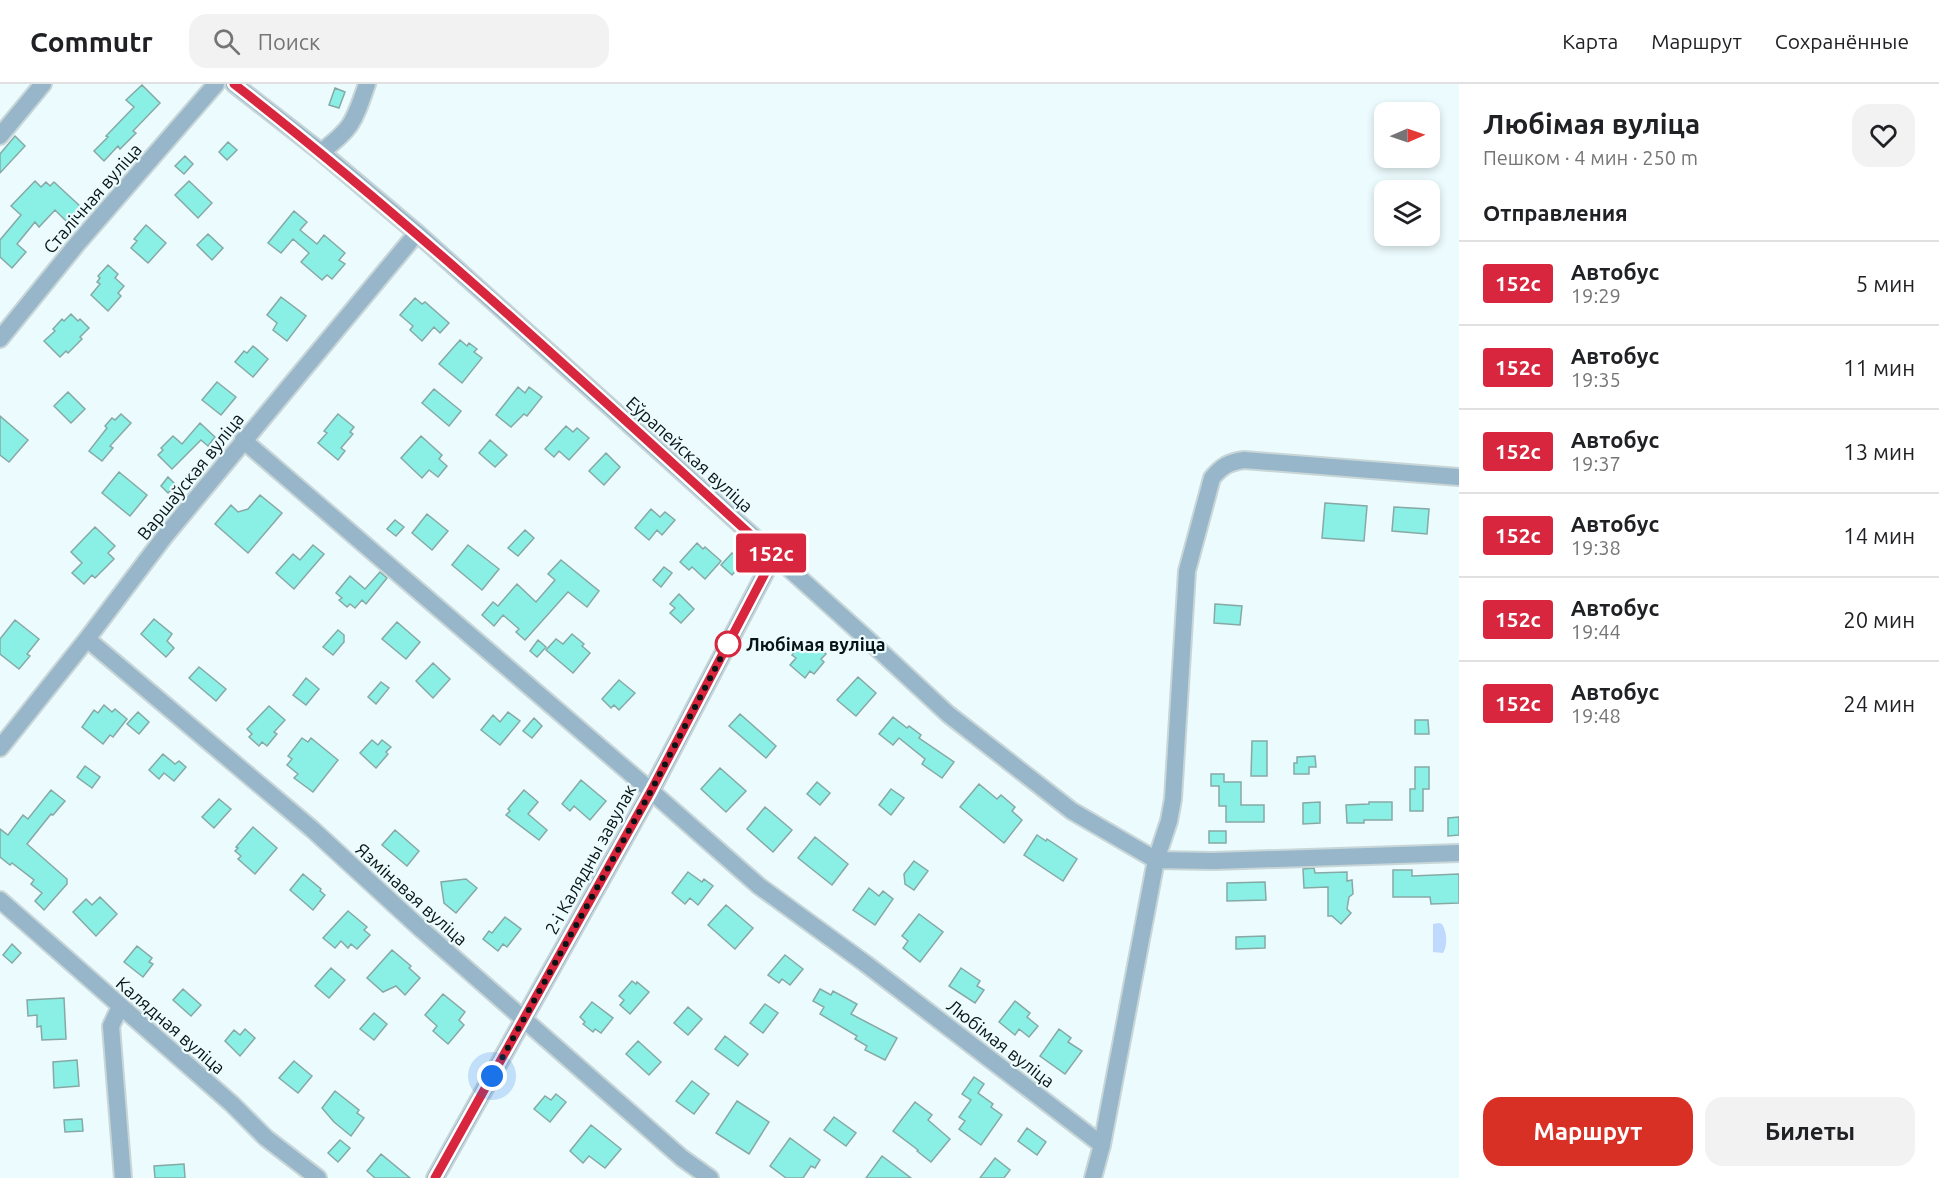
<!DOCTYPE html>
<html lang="ru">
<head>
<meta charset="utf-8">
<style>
  :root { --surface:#fff; --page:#f2f2f2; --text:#202124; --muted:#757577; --line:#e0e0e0; --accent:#d93025 }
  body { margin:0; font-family:Ubuntu,sans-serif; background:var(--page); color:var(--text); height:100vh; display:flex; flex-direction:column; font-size:22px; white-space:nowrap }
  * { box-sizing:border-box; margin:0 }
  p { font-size:20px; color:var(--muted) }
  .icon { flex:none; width:33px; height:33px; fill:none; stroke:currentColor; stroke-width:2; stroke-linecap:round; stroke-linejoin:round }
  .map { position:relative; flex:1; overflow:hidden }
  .panel { display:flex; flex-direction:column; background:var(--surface); width:480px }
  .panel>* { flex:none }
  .badge { padding:0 12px; border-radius:4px; font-size:21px; line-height:39px }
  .needle { width:39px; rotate:88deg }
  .controls { position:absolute; left:1374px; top:18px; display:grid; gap:12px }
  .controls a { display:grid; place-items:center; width:66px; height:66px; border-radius:12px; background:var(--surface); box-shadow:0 3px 9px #0003; font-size:30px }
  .you { position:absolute; width:30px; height:30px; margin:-15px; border:4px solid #fff; border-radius:50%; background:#1a73e8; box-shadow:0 0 0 9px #1a73e833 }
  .map>.badge { position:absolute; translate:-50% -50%; box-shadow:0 0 0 3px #fff }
  h2 { padding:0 24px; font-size:22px; line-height:54px }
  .round { display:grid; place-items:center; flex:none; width:63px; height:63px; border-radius:18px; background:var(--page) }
  .summary { display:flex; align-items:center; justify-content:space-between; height:102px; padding:0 24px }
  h1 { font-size:28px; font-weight:700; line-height:45px }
  .primary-button { display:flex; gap:12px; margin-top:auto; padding:12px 24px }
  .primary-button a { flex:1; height:69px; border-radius:18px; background:var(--accent); color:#fff; font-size:24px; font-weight:700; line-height:69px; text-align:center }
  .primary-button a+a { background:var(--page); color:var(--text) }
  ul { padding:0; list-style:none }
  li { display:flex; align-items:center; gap:18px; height:84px; padding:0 24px; border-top:2px solid var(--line) }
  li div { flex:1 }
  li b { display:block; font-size:22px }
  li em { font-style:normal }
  li .badge { min-width:66px; font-weight:700; text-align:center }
  header { display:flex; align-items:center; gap:36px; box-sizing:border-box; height:84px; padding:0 30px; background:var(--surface); border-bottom:2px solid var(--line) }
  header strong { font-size:28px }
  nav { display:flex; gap:33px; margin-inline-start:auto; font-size:21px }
  .search { width:420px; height:54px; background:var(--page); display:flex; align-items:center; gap:15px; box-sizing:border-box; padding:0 21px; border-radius:18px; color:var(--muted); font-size:22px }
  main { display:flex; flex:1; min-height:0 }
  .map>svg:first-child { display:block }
  .water { fill:#c0daff }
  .building { fill:#8af0e6; stroke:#86a9a5; stroke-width:1.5 }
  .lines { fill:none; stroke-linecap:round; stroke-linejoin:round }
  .minor-casing { stroke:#c8d6d8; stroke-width:20 }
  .minor { stroke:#97b6c9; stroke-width:16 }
  .line-casing { stroke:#fff; stroke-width:14 }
  .line { stroke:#d7263d; stroke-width:9 }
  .walk { stroke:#081517; stroke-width:6; stroke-dasharray:0 10.8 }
  .stop-dot { fill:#fff; stroke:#d7263d; stroke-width:3 }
  .labels { text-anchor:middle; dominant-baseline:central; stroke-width:4.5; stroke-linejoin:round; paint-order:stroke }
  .street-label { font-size:18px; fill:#081517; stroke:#ecfbfd }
  .stop-label { font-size:18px; font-weight:bold; fill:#081517; stroke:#ecfbfd; text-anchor:start }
</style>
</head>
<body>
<header>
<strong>Commutr</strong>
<div class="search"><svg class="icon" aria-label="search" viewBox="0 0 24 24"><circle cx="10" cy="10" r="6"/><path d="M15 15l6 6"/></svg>Поиск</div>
<nav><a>Карта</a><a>Маршрут</a><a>Сохранённые</a></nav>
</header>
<main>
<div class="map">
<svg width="1459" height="1094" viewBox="0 0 1459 1094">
  <rect width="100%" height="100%" fill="#ecfbfd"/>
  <!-- water -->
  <path class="water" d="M1439 839 1442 840C1447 848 1448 861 1443 869L1433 868V840Z"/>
  <!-- building -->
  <path class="building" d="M142 1 160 19 133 47 136 49 120 65 118 62 104 77 94 67 108 53 106 52 134 23 126 16Z
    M335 4 345 8 339 24 329 21Z
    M15 52 25 62 0 89V70Z
    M228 58 237 66 227 76 219 68Z
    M185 72 193 80 184 90 175 82Z
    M35 97 41 103 46 98 50 102 54 98 81 123 67 138 55 126 39 143 35 138 17 160 26 168 12 184 0 173V156L21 131 11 122Z
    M189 97 212 119 198 134 175 111Z
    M294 127 307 138 300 146 317 160 324 151 345 169 339 176 345 180 332 195 327 191 322 196 301 178 309 169 293 155 281 169 268 159Z
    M146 141 166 159 148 179 131 164 137 157 134 155Z
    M208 150 223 164 212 176 197 161Z
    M108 181 118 190 115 194 124 202 118 209 121 212 108 227 91 211 100 200 97 198 100 194 98 192Z
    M281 213 306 232 287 257 273 246 277 239 267 231Z
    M415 214 422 220 425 218 449 239 440 249 434 243 422 257 410 246 413 242 400 231Z
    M71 230 78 237 80 235 89 244 80 253 82 255 68 269 66 267 60 273 44 257 55 247 53 245 62 235 64 237Z
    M460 256 467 262 469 259 477 265 474 268 482 274 462 299 439 280Z
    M253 262 268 275 253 293 235 278 244 267 247 269Z
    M217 298 236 313 221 331 202 316Z
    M518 303 525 309 529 303 542 313 527 332 524 330 511 343 496 331Z
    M434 305 461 327 449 342 422 319Z
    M68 308 85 325 71 339 54 322Z
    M121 330 131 339 110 362 113 364 102 377 89 367 107 344 105 342 112 334 115 336Z
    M338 330 354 343 350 348 353 350 341 364 345 367 338 376 318 359 327 349 324 347Z
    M0 332 28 356 9 378 0 371Z
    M200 339 215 353 208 362 201 356 172 385 158 371 163 366 161 364 173 352 182 360Z
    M566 342 573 348 577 344 589 354 569 376 559 367 554 373 545 365Z
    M421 352 442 371 439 375 447 382 438 393 429 386 422 394 401 374Z
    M490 356 507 371 495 383 479 369Z
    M606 369 620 383 604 401 589 387Z
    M119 388 147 411 130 432 102 409Z
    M168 393 176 401 168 409 161 402Z
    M260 411 282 429 248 469 215 440 231 421 238 428 248 425Z
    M1325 419 1367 422 1364 457 1322 454Z
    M1394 423 1429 425 1427 450 1392 447Z
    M651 425 660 433 665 428 675 436 662 451 657 446 649 456 635 444Z
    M427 430 448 447 432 466 412 449Z
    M395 436 404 443 396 452 387 445Z
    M95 443 115 462 108 469 114 475 95 494 92 491 84 500 72 489 82 479 71 468Z
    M525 446 534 454 518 472 508 464Z
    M697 459 703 465 705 463 721 477 705 495 692 483 689 486 680 478Z
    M313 461 324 470 294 505 276 489 293 470 300 476Z
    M468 461 499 485 482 506 452 481Z
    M732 469 743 478 732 491 721 481Z
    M561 476 599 507 587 523 568 508 525 556 516 548 519 545 503 531 494 542 482 531 493 518 498 522 517 500 536 518 555 496 548 490Z
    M664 483 672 489 661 503 653 496Z
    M380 488 387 494 366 520 362 516 355 524 350 520 347 523 339 516 342 514 336 509 350 492 365 505Z
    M679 510 694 525 681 539 670 529 675 524 670 520Z
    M1215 520 1242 522 1240 541 1214 539Z
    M154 535 172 550 167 557 174 564 166 573 141 550Z
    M15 536 39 555 27 570 30 572 19 585 0 570V555Z
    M397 538 420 558 406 575 382 555Z
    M338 546 344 551V558L333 571 323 563Z
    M572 550 584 560 582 562 590 569 573 589 546 566 556 555 563 560Z
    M538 556 546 563 537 573 530 567Z
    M811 557 826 570 821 575 824 578 814 590 810 587 805 594 790 581 796 574 792 571 801 560 805 564Z
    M433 579 450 595 433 614 416 597Z
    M199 583 226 605 216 617 189 594Z
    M858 593 876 609 856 632 837 616Z
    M306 594 319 605 306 621 293 611Z
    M619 596 635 609 619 626 614 621 611 624 602 615Z
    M381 598 389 604 376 620 368 613Z
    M104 621 112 628 115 625 127 635 113 653 110 651 103 660 82 643 94 626 98 629Z
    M269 622 285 636 274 648 277 650 267 662 262 658 259 662 249 653 252 650 247 645Z
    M138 628 149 638 139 650 127 640Z
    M508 628 520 637 500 661 481 646 493 631 500 638Z
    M740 630 776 662 766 674 729 642Z
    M893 633 907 644 909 642 921 651 919 654 954 678 942 694 922 680 925 675 899 654 893 661 879 650Z
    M534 634 542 642 532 654 523 647Z
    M1415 636H1428L1429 650H1415Z
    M302 654 308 658 311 654 338 676 313 708 294 694 298 690 287 681 292 675 288 672Z
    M372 656 378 661 382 656 391 663 386 668 388 670 376 684 360 669Z
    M1252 657H1267V692H1251Z
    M163 670 175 680 179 677 186 683 174 697 164 689 159 695 149 686Z
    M1315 672 1316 683H1309V690H1294V679H1297V673Z
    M85 682 100 693 92 704 77 693Z
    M1415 683H1429V705H1423V727H1410V705H1415Z
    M720 684 746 707 726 728 701 705Z
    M1211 690H1224V698H1241V721H1264V738H1226V722H1219V702H1211Z
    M581 696 606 717 590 736 574 722 570 727 562 720Z
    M817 698 830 709 820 721 807 710Z
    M979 700 997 715 1001 711 1015 723 1012 727 1022 736 1004 759 960 723Z
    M891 705 904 714 891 731 879 721Z
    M51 706 65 717 53 731 51 730 27 760 67 795V800L44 826 35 817 42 809 31 800 34 796 12 779 10 781 0 773V745L8 751 23 731 28 735Z
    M524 706 538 718 528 730 547 746 539 756 506 731 510 727 508 725Z
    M219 715 231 725 214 744 202 733Z
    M1320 718V739L1303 740V719Z
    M1369 718H1392V736H1364V739H1347L1346 721 1369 720Z
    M765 723 792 746 773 768 747 745Z
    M1459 733V751L1448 752V734Z
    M253 743 277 764 255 790 238 775 241 772 235 767 238 764 236 763Z
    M395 746 419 767 407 782 382 761Z
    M1209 747H1226V759H1209Z
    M1037 751 1046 757 1047 755 1077 775 1063 797 1024 771Z
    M815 753 848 780 832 801 798 774Z
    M914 777 928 787 914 806 905 800 904 790Z
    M1314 784 1315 789 1347 788V797L1352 796 1353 810 1349 813 1347 825 1351 829 1341 840 1332 832H1328V803L1304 804 1303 785Z
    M1393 786H1412V792L1459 790V819L1431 820 1430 813H1393Z
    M688 788 702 798 704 795 713 802 698 821 690 814 685 820 672 809Z
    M303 790 321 805 320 807 325 811 313 826 290 806Z
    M466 795 477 804 456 829 444 819 441 798Z
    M1265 798 1266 816 1227 817V799Z
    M869 804 879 812 883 807 893 815 875 841 853 826Z
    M100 813 117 830 96 852 73 828 86 815 92 821Z
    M726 821 753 844 735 865 708 841Z
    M348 827 367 843 364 846 370 851 357 865 351 860 348 864 341 857 335 864 323 854Z
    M919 830 943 848 920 878 903 864 908 857 902 852Z
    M505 833 521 845 507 863 503 860 498 867 483 855 489 847 492 849Z
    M1265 852V864L1236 865V853Z
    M12 860 21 869 12 879 3 871Z
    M137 862 152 874 149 878 153 880 143 893 124 878Z
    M392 866 411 882 409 884 420 894 405 911 396 902 383 908 367 894Z
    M785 871 803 885 790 901 782 895 779 899 768 891Z
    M331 884 345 896 329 914 315 902Z
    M961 884 980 897 977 902 984 906 975 919 949 902Z
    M632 897 636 900 637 898 649 908 630 930 620 921 624 916 619 912Z
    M183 905 201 921 191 932 173 916Z
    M820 905 831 911 833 907 857 920 851 930 897 954 885 976 865 966 867 962 855 955 857 952 820 930 824 923 813 917Z
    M443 910 465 928 459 936 464 941 448 960 433 947 437 942 425 931Z
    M64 914 66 955 42 956 41 942 37 943V931L28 932 27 916Z
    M1015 917 1030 929 1027 933 1038 942 1029 953 1019 945 1015 951 999 938Z
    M592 918 613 934 601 949 595 945 593 948 583 940 585 938 580 933Z
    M765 920 778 929 763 949 750 939Z
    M688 923 702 935 688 951 674 939Z
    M374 929 387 940 374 956 360 945Z
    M245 945 255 954 240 972 225 957 234 946 240 951Z
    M1059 945 1071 954 1068 958 1082 967 1065 990 1040 972Z
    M725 952 748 970 738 982 715 965Z
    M638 957 661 978 649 991 626 970Z
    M77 976 79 1002 54 1004 53 978Z
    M294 977 312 992 298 1009 279 994Z
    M974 993 984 1000 978 1009 993 1020 991 1023 1002 1031 981 1061 959 1045 965 1037 959 1033 971 1016 962 1010Z
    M692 997 709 1010 694 1030 676 1017Z
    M335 1007 359 1026 357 1029 364 1034 351 1052 334 1038 322 1024Z
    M556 1010 566 1018 550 1038 534 1025 545 1012 551 1016Z
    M737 1017 769 1038 749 1070 716 1049Z
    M915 1018 932 1031 928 1036 950 1055 931 1078 917 1067 918 1066 893 1047Z
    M834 1033 856 1049 846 1062 824 1046Z
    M82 1035 83 1047 65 1048 64 1036Z
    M591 1041 621 1065 605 1084 589 1072 583 1079 570 1067Z
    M1027 1044 1046 1058 1037 1071 1018 1057Z
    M790 1054 820 1076 815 1084 811 1082 803 1094H786L770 1082Z
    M340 1056 350 1064 338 1078 328 1069Z
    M381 1070 410 1094H375L367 1087Z
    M882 1072 911 1094H866Z
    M995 1074 1010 1086 1004 1094H980Z
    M184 1080 185 1094H155L154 1082Z"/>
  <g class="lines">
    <!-- minor casing -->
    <g class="minor-casing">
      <path id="minor" d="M234 0 321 68 417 149 865 553 948 630 1072 727 1156 776 1214 777 1459 769
        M0 52 43 0
        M321 68C353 44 354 37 367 0
        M0 255 77 160 216 0
        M243 356 651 707 759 802 866 880 1102 1061
        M87 555 312 745 421 845 682 1074 710 1094
        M0 664 87 555 165 452 417 149
        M0 816 232 1020 266 1054 318 1094
        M120 923 111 942 123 1094
        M435 1094 651 707 774 472
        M1093 1094 1102 1061 1156 776 1169 737 1173 715 1187 487 1212 394C1222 382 1229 378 1244 376L1459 393"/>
    </g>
    <!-- minor -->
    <use href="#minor" class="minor"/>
  </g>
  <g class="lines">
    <!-- line casing -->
    <g class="line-casing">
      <path id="line" d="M234 0C423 147 597 311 774 472L651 707 435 1094"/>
    </g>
    <!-- line -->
    <use href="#line" class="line"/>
    <!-- walk -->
    <path class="walk" d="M492 992 651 707 728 560"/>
  </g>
  <!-- markers -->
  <circle class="stop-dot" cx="728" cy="560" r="12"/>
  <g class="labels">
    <!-- street labels -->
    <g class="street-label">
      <text transform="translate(92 114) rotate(-49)">Сталічная вуліца</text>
      <text transform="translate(690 370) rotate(42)">Еўрапейская вуліца</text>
      <text transform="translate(190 392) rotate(-51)">Варшаўская вуліца</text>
      <text transform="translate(590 775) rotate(-61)">2-і Калядны завулак</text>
      <text transform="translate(412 810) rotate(42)">Язмінавая вуліца</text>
      <text transform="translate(171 941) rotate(41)">Калядная вуліца</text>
      <text transform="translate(1001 959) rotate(38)">Любімая вуліца</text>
    </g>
    <!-- stop labels -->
    <g class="stop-label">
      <text x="746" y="560">Любімая вуліца</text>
    </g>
  </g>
</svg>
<div class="controls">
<a><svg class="needle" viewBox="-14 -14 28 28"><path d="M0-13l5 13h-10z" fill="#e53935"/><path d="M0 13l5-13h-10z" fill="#757577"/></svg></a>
<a><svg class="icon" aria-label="layers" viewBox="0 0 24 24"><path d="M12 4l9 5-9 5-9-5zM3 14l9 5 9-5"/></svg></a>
</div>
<div class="you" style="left:492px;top:992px"></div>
<b class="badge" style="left:771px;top:469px;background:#d7263d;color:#fff">152с</b>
</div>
<section class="panel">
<div class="summary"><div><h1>Любімая вуліца</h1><p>Пешком · 4 мин · 250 m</p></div><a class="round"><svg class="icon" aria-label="heart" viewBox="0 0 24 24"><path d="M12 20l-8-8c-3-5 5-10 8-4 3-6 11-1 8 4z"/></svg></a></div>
<h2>Отправления</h2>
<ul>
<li><span class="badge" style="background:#d7263d;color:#fff">152с</span><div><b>Автобус</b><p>19:29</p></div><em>5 мин</em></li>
<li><span class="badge" style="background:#d7263d;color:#fff">152с</span><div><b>Автобус</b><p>19:35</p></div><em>11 мин</em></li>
<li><span class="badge" style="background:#d7263d;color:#fff">152с</span><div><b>Автобус</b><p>19:37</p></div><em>13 мин</em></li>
<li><span class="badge" style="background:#d7263d;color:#fff">152с</span><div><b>Автобус</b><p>19:38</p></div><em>14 мин</em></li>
<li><span class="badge" style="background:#d7263d;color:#fff">152с</span><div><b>Автобус</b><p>19:44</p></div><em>20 мин</em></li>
<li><span class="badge" style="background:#d7263d;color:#fff">152с</span><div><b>Автобус</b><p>19:48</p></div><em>24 мин</em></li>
</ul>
<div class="primary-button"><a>Маршрут</a><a>Билеты</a></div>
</section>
</main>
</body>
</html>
